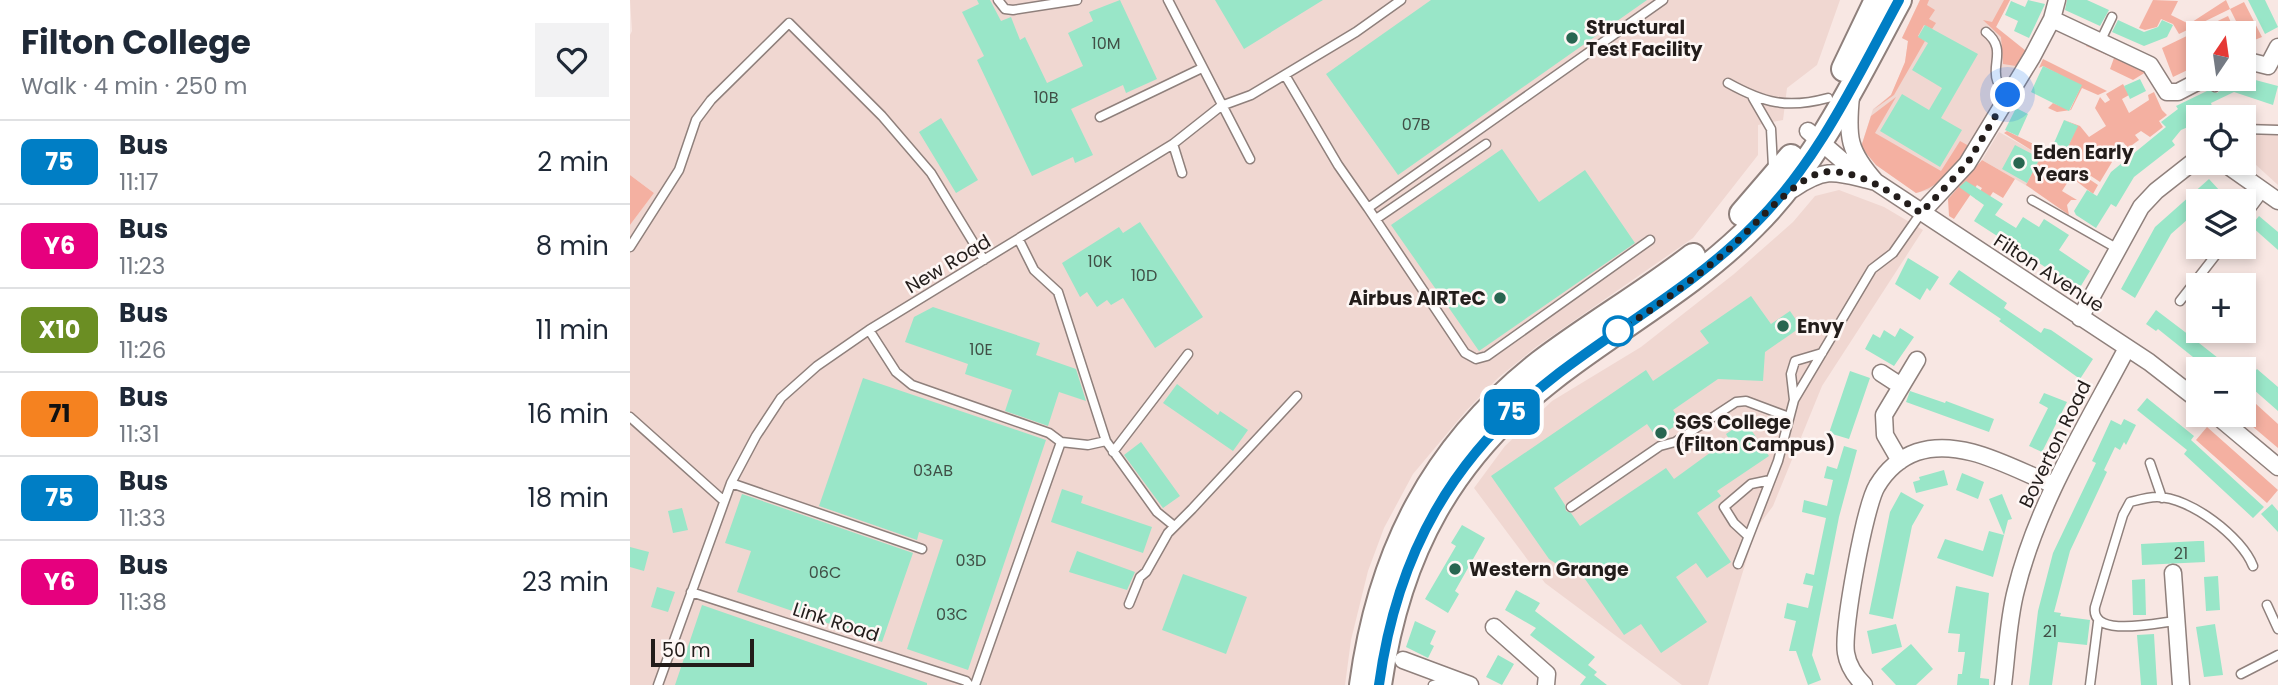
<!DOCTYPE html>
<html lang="en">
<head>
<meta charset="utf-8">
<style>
  :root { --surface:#fff; --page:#f2f2f3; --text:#1f2937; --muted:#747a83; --line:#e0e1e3 }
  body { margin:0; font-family:Poppins,sans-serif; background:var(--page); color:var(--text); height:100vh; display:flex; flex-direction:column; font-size:26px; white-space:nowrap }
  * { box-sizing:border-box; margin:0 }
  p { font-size:23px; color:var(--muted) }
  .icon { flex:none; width:38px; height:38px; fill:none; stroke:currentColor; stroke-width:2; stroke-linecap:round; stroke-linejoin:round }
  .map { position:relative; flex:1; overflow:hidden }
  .side { display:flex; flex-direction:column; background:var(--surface); width:630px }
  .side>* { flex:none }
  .badge { padding:0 14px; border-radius:10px; font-size:24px; line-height:46px }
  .needle { width:46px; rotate:13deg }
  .tools { position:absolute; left:1556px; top:21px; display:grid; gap:14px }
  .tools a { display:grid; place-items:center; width:70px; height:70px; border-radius:0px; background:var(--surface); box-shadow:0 4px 10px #0003; font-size:35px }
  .scale { position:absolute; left:21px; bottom:18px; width:103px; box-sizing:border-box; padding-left:7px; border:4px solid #231d1b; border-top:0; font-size:19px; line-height:24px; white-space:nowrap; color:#231d1b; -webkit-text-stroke:5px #fef7f5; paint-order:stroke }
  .you { position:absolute; width:35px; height:35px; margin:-18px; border:5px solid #fff; border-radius:50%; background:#1a73e8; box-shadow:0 0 0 10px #1a73e833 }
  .map>.badge { position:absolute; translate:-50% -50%; box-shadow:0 0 0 4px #fff }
  .round { display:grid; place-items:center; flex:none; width:74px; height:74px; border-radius:0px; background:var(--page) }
  .summary { display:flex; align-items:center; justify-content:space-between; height:119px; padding:0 21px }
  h1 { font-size:33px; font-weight:700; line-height:52px }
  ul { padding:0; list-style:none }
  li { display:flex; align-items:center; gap:21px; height:84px; padding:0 21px; border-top:2px solid var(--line) }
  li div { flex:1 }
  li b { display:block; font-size:26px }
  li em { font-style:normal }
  li .badge { min-width:77px; font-weight:700; text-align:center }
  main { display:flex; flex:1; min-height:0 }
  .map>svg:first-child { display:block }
  .built { fill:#f0d7d1 }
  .green { fill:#f4b0a1 }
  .building { fill:#99e6c8 }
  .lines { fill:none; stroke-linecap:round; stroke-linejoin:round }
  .service-casing { stroke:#8f807c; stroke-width:11 }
  .minor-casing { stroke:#8f807c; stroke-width:19 }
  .primary-casing { stroke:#8f807c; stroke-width:28 }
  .service { stroke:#fff; stroke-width:8 }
  .minor { stroke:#fff; stroke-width:16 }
  .primary { stroke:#fff; stroke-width:24 }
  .line-casing { stroke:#fff; stroke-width:16 }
  .line { stroke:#007ec5; stroke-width:10 }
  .walk { stroke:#231d1b; stroke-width:7; stroke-dasharray:0 12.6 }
  .poi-dot { fill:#286550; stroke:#fef7f5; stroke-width:2.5 }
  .stop-dot { fill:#fff; stroke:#007ec5; stroke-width:3.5 }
  .labels { text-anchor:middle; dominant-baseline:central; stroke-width:5; stroke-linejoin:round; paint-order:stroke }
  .number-label { font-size:16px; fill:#404f46 }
  .poi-label { font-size:19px; font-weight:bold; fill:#231d1b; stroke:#fef7f5; text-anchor:start }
  .street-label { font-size:19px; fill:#231d1b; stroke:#fef7f5 }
</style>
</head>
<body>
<main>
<section class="side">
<div class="summary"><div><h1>Filton College</h1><p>Walk · 4 min · 250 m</p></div><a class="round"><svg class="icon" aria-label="heart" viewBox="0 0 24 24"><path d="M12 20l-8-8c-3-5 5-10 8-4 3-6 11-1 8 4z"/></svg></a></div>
<ul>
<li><span class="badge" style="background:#007ec5;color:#fff">75</span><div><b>Bus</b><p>11:17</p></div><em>2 min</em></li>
<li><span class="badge" style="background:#e6007e;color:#fff">Y6</span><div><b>Bus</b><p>11:23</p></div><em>8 min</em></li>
<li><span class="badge" style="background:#6b8e23;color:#fff">X10</span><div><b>Bus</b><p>11:26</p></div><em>11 min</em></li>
<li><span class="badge" style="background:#f58220;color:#111">71</span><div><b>Bus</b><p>11:31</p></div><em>16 min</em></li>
<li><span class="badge" style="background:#007ec5;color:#fff">75</span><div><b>Bus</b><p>11:33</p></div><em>18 min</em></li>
<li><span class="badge" style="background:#e6007e;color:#fff">Y6</span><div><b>Bus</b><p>11:38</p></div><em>23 min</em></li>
</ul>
</section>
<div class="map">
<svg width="1648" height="685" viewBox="0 0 1648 685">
  <rect width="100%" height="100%" fill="#f8e7e3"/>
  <!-- built -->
  <path class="built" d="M0 0H1210L1187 65 1157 88 1153 120 1128 125V155L1063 238 906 347 868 378 836 411 783 474 754 528 738 571 721 640 715 685H0V225L24 193 0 175V35L2 31Z
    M1290 0H1380L1366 27 1396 51 1332 157 1299 190 1286 193 1246 165 1231 147 1243 109 1261 95 1275 63 1278 41 1272 38Z
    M1614 123 1648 124V185L1614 154Z
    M1369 132 1429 166 1404 190 1352 160Z
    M1209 190 1254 207 1293 230 1192 386 1143 506 1126 529 1078 685H1052L915 583 844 488 875 446 922 401 1011 347 1104 274 1163 222 1185 196Z"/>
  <!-- green -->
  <path class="green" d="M1290 0H1299L1297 5 1305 10 1299 19 1306 23 1302 29 1294 25 1288 36 1295 41 1264 95 1243 110 1261 95 1275 62 1278 41 1272 38Z
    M1374 0H1380L1366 27 1396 51 1386 66 1373 64 1371 37 1353 20 1362 22Z
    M1523 0 1548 1 1541 15 1559 24 1596 0 1600 9 1614 2 1632 37 1617 43 1600 9 1549 34 1543 24 1531 19 1527 27 1515 30 1509 28Z
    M1598 16 1606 33H1568V65L1543 77 1532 48Z
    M1458 42 1507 65 1516 72 1503 80 1480 69 1484 58 1456 46Z
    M1413 59 1477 91 1468 95 1452 88 1441 110 1427 112 1418 108 1423 103 1440 110 1451 86 1413 66 1409 68Z
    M1493 84 1499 95 1492 99 1499 113 1519 100 1518 95 1524 92 1532 110 1537 115 1529 121 1533 127 1520 137 1511 131 1505 135 1509 140 1498 148 1493 142 1488 146 1491 150 1480 159 1482 162 1470 182 1461 176 1459 179 1468 185 1463 194 1441 177 1432 191 1447 200H1441L1437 205 1439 215 1396 185 1411 156 1374 133 1377 131 1414 149 1431 153 1437 149 1447 126 1434 120 1450 126 1459 137 1476 126 1465 108 1470 97 1475 103 1480 100 1476 94Z
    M1266 97 1245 133 1311 171 1330 141 1339 146C1326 167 1310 187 1286 193L1246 165 1231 147 1241 116Z
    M1352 160 1385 179 1373 198 1363 192 1357 201 1345 199 1352 188 1347 185 1324 219 1319 216 1318 199Z
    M0 175 24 193 0 225Z
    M1614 393 1648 424V448L1609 415H1614Z
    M1577 427 1648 490 1637 503 1566 440Z"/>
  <!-- building -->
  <path class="building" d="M347 0H360L371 21 381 17 390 40 395 37 417 83 453 66 438 33 463 21 459 12 490 0 527 79 496 93 493 85 441 109 463 155 445 163 443 157 402 176 347 60 354 56 332 12 349 4Z
    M585 0H693L614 49Z
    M801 0H1017L768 175 696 74Z
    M1398 0 1415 4 1399 38 1384 31 1388 21 1375 15 1381 1 1395 7Z
    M1437 0H1457L1479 10 1470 26 1435 10Z
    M1618 0H1635L1648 27 1635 34Z
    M1488 20 1514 32 1528 27 1532 20 1543 25 1537 37 1514 46 1482 32Z
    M1295 25 1348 54 1311 118 1332 130 1310 167 1250 131 1272 94 1299 110 1312 88 1282 70 1298 43 1288 37Z
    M1413 66 1452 85 1439 111 1401 92Z
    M1614 77 1648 86 1643 105 1604 92 1581 103 1583 109 1556 122 1558 127 1551 130 1542 141 1545 145 1504 177 1486 207 1481 204 1466 228 1446 215 1444 211 1457 190 1467 196 1481 172 1536 127 1531 122 1548 109 1546 106 1579 90 1587 93 1591 90V84Z
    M1510 79 1516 91 1500 99 1494 86Z
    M1386 108 1398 114 1388 136 1375 130Z
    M311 118 348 180 326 193 289 132Z
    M1434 120 1448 126 1437 149 1424 143Z
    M1385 145 1410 158 1397 183 1372 169Z
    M872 149 909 202 955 170 1005 243 849 351 761 225Z
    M1579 179 1590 191 1578 201H1556L1566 212 1541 234 1505 298 1491 289 1525 227Z
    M1336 181 1373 204 1365 215 1386 228 1393 217 1409 227 1414 219 1439 235 1429 250 1460 271 1449 289 1344 221 1354 205 1329 187Z
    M1629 216 1648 232V250L1621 226Z
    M510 222 573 317 525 348 493 298 481 305 477 300 467 307 457 292 450 297 432 263 489 227 493 233Z
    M1278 258 1309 277 1300 291 1297 288 1290 300 1265 284Z
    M1329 270 1377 303 1374 308 1411 333 1414 328 1421 330 1463 359 1450 379 1369 321 1371 319 1319 284Z
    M1121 296 1141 324 1160 311 1171 327 1135 352 1133 381 1088 379 1043 410 1051 422 1027 438 1017 424 924 488 935 505 936 511 941 513 950 526 1036 468 1044 479 1099 439 1096 434 1115 421 1139 456 1087 491 1091 496 1067 513 1101 562 1077 578 1066 563 1046 577 1077 622 1031 653 1011 624 994 635 948 569 942 574 919 559 861 476 1016 370 1023 381 1079 343 1070 331Z
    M303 307 410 343 406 355 446 369 456 401 429 392 418 426 375 411 382 390 335 374 338 364 275 342 284 317Z
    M1526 310 1555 332 1602 369H1578L1528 329 1526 331 1516 324Z
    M1270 328 1284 337 1264 366 1235 349 1243 334 1250 338 1254 330 1265 337Z
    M1627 369 1648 387V411L1615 382Z
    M1220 371 1240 378 1219 439 1199 433Z
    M233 378 416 440 338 670 277 649 313 540 289 532 287 540 189 506Z
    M547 384 588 415 590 411 618 430 603 451 533 403Z
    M1280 391 1315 403 1316 401 1364 419 1359 432 1276 402Z
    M1414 393 1437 402 1412 452 1399 446 1418 408 1409 403Z
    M1517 398 1564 436 1561 440 1634 507 1623 518 1554 454 1557 450 1507 410Z
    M1494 419 1506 425 1496 445 1494 442 1490 450 1485 447 1474 470 1477 472 1440 551 1424 612 1431 613 1430 616 1460 620 1457 645 1428 642 1422 685H1399L1408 611 1423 553 1466 463 1462 461 1481 420 1491 425Z
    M511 442 550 496 533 508 494 455Z
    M1214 446 1227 450 1209 517 1182 655 1191 680 1178 685 1166 651H1159L1166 621 1154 618 1157 603 1178 608 1183 586 1173 584 1176 573 1184 575 1196 518 1172 512 1174 500 1197 506 1203 480 1194 478 1197 466 1207 469Z
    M1314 470 1318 485 1286 493 1283 482 1290 480 1289 477Z
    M1332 473 1354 482 1348 499 1326 490Z
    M432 489 453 496 451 503 522 527 513 553 421 522Z
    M1271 492 1294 505 1282 526 1263 619 1239 614 1260 512Z
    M112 494 283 553 252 642 107 592 121 551 95 543Z
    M1372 494 1382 519 1378 520 1363 577 1307 558 1315 539 1353 551 1359 531 1374 535 1359 499Z
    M1642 504 1648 511V532L1631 514Z
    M52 508 58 530 43 533 38 511Z
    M832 525 855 538 825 591 829 594 818 613 795 599 826 546 821 543Z
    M1568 541H1574L1575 562 1512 565 1511 544Z
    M0 547 19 552 14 571 0 567Z
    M447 551 505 572 497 590 439 572Z
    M553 574 617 597 596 654 532 630Z
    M1588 576 1590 610 1576 611 1574 577Z
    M1515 579 1516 615H1503L1502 580Z
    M1326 586 1359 593 1350 678 1359 679V685H1327L1328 674H1332L1335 652H1328L1330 634 1318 633Z
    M27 587 45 592 38 612 21 607Z
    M886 590 910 603 905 611 965 657 958 665 967 672 964 675 977 685H950L956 677 900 635 906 628 875 610Z
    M72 605 297 683V685H45Z
    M785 621 806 631 800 644 804 646 798 658 776 647Z
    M1266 624 1272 647 1242 654 1237 631Z
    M1585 624 1593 675 1574 677 1566 627Z
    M1524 634 1527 685H1511L1507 635Z
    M1281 644 1303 669 1286 685H1266L1251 669Z
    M868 655 884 664 872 685 856 677Z"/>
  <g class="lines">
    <!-- service casing -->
    <g class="service-casing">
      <path id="service" d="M368 0 375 9 383 10 447 0
        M538 0 620 159
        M1356 32C1385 55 1343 78 1388 99
        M1470 42 1482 17
        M655 75 708 165 738 208 1033 0
        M1581 79 1585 87
        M1098 83C1134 103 1157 109 1198 98
        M1123 98 1141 129 1143 167
        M470 117 572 68
        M1614 129 1648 130
        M543 144 552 173
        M1402 200 1488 249
        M738 208 835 353 846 359 857 356 1020 240
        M1614 218 1635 190
        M746 219 856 144
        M389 240 404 270 428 292 476 441 527 512 543 525
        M0 247 49 170 66 120 81 100 159 23 252 116 301 173 354 260
        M1550 301 1592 247
        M239 330 266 372 282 385 419 433 431 442
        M1164 400 1161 374 1165 361 1192 353
        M0 417 94 501
        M483 452 558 354
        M1520 463 1532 498
        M101 483 292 549
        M941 507 1030 446 1045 442 1106 402 1116 401 1159 417
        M1117 535 1104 523 1094 507 1121 484 1140 480
        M1108 564 1148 461 1164 400 1242 269 1263 253 1291 213
        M61 592 336 681 339 685
        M499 604 510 577 516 572 538 533 562 509 667 396
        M1637 605 1648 629
        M1545 621C1526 623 1460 638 1465 607L1493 515 1500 502C1508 500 1518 497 1527 497 1560 497 1612 537 1623 566
        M1611 674 1648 655
        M28 685 101 483 126 436 151 398 187 366 239 330 543 144 591 106 621 95 726 32 771 0
        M345 685 431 442 458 445 476 441
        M803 685 823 679
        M1460 685 1468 622"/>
    </g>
    <!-- minor casing -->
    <g class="minor-casing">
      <path id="minor" d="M1422 19 1520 65 1537 92H1548L1573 79
        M1614 60 1638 66 1648 47
        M1221 96C1217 137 1218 151 1246 182L1519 362 1568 400
        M1178 131 1229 175
        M1594 163 1648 201
        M1163 189C1199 165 1207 173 1246 182
        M1291 213 1337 164 1402 57 1422 19 1427 0
        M1450 318 1511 207 1526 191 1568 158
        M1251 373 1271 386
        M1586 415 1648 467
        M1270 461 1255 435 1254 415 1287 360
        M1543 573 1551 685
        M864 627 917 674 916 685
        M773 660 840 685
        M1234 685C1225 676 1218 666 1216 653 1212 630 1235 505 1247 486 1256 471 1270 458 1287 452 1332 437 1383 469 1424 485
        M1373 685C1377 654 1378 620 1386 590 1407 504 1456 426 1497 348"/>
    </g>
    <!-- primary casing -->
    <g class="primary-casing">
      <path id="primary" d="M1214 69 1247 0
        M1112 214 1161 157
        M732 685C750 552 803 447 910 363 960 325 1014 294 1063 256
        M749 685C768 552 821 455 929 373 993 324 1066 284 1123 226 1188 162 1226 79 1269 0"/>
    </g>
    <!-- service -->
    <use href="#service" class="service"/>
    <!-- minor -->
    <use href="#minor" class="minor"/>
    <!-- primary -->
    <use href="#primary" class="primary"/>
  </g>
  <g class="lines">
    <!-- line casing -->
    <g class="line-casing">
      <path id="line" d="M749 685C767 553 823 454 929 373 993 324 1066 284 1123 226 1188 162 1226 79 1269 0"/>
    </g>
    <!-- line -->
    <use href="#line" class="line"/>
    <!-- walk -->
    <path class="walk" d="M988 331C1026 308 1062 280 1096 252 1119 232 1166 175 1195 172 1231 169 1263 194 1291 213L1337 164 1378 95"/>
  </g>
  <!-- markers -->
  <g class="poi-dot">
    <circle cx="942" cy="38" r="7"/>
    <circle cx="1389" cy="163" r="7"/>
    <circle cx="870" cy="298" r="7"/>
    <circle cx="1153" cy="326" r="7"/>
    <circle cx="1031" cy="433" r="7"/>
    <circle cx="825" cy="569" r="7"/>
  </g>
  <circle class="stop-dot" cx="988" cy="331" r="14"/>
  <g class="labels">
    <!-- number labels -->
    <g class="number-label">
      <text x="476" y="43">10M</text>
      <text x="416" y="97">10B</text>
      <text x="786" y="124">07B</text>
      <text x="470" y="261">10K</text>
      <text x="514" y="275">10D</text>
      <text x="351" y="349">10E</text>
      <text x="303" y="470">03AB</text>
      <text x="1551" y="553">21</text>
      <text x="341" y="560">03D</text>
      <text x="195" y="572">06C</text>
      <text x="322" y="614">03C</text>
      <text x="1420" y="631">21</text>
    </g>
    <!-- poi labels -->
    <g class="poi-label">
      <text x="956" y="27">Structural<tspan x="956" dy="22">Test Facility</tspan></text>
      <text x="1403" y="152">Eden Early<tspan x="1403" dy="22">Years</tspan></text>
      <text x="856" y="298" text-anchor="end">Airbus AIRTeC</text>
      <text x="1167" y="326">Envy</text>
      <text x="1045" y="422">SGS College<tspan x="1045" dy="22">(Filton Campus)</tspan></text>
      <text x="839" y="569">Western Grange</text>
    </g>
    <!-- street labels -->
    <g class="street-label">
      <text transform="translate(318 264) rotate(-31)">New Road</text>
      <text transform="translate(1419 273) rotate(33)">Filton Avenue</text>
      <text transform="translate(1425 444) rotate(-64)">Boverton Road</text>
      <text transform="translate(206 622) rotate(18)">Link Road</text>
    </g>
  </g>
</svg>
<div class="tools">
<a><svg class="needle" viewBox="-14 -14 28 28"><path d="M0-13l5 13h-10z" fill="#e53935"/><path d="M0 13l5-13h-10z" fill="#747a83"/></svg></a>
<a><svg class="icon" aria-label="locate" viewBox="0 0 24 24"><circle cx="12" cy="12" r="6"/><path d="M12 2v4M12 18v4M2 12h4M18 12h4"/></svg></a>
<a><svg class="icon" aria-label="layers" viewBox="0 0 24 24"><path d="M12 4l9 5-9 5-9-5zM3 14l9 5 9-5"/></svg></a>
<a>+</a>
<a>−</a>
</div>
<div class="scale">50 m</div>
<div class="you" style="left:1378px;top:95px"></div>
<b class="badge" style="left:882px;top:412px;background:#007ec5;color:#fff">75</b>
</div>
</main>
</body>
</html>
